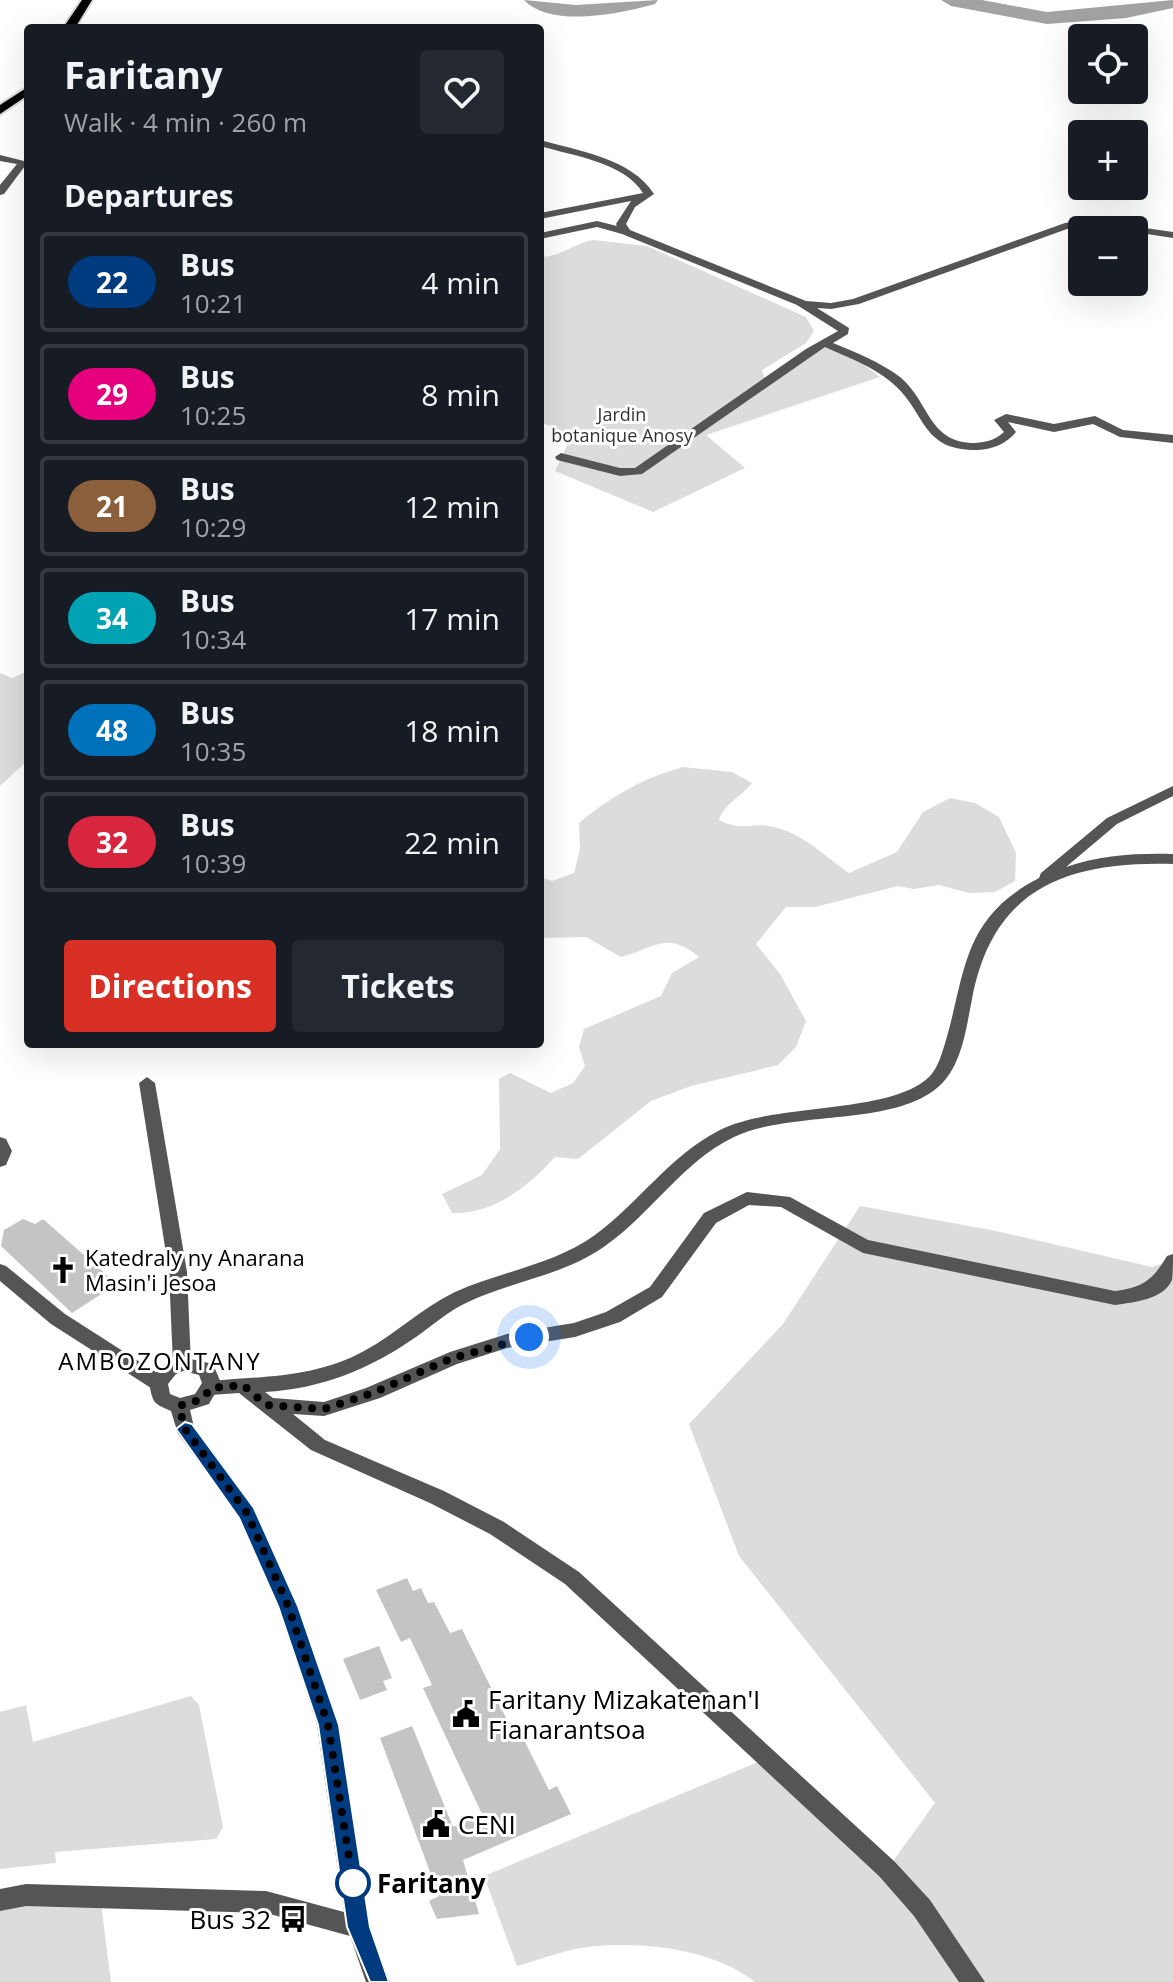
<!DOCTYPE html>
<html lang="en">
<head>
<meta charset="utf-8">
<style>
  :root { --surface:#171b24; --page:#242831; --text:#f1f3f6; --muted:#9ea1a6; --line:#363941; --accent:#d93025 }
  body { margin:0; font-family:"Open Sans",sans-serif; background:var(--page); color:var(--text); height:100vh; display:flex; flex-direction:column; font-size:30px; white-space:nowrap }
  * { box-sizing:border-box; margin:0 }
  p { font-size:26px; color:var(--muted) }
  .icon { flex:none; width:44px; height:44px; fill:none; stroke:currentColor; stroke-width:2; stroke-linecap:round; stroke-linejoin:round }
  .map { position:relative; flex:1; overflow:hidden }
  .sheet { position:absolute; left:24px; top:24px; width:520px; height:1024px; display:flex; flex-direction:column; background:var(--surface); border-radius:8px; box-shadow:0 8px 32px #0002 }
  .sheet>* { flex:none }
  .badge { padding:0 16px; border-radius:26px; font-size:28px; line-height:52px }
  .buttons { position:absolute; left:1068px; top:24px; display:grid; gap:16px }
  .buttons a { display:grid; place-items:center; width:80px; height:80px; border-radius:8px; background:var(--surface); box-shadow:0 8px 32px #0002; font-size:40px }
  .you { position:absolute; width:40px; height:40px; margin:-20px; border:6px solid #fff; border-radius:50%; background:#1a73e8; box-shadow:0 0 0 12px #1a73e833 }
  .map>.badge { position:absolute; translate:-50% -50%; box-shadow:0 0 0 4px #fff }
  h2 { padding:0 40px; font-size:30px; line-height:72px }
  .round { display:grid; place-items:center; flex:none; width:84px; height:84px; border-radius:8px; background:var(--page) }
  .headline { display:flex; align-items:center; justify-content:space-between; height:136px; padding:0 40px }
  h1 { font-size:38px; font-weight:700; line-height:60px }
  .button { display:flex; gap:16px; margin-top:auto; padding:16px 40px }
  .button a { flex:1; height:92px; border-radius:8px; background:var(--accent); color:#fff; font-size:32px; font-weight:700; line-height:92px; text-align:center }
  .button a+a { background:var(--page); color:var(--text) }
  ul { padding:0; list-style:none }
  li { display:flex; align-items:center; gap:24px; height:100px; margin:0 16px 12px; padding:0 24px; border:4px solid var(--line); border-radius:8px }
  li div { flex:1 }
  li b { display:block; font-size:30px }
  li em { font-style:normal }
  li .badge { min-width:88px; font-weight:700; text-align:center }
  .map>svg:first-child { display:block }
  .green { fill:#dcdcdc }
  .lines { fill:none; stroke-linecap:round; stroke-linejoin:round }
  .river { fill:#a3a3a3; fill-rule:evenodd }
  .building { fill:#c4c4c4 }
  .primary-casing { stroke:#dbdbdb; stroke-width:4 }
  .minor { fill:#555; fill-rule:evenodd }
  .tertiary { fill:#555; fill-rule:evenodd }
  .primary { fill:#000; fill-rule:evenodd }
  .line { fill:#003b80; stroke:#fff; stroke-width:2 }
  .walk { stroke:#000; stroke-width:8; stroke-dasharray:0 14.4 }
  .stop-dot { fill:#fff; stroke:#003b80; stroke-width:4 }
  .labels { text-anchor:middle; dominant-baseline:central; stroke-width:6; stroke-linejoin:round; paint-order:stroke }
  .far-park-label { font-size:18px; fill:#333; stroke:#fff }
  .poi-label { font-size:22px; fill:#000; stroke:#fff; text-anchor:start }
  .neighbourhood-label { font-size:24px; letter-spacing:2px; fill:#000; stroke:#fff }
  .near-poi-label { font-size:26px; fill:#000; stroke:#fff; text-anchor:start }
  .near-stop-label { font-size:26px; font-weight:bold; fill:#000; stroke:#fff; text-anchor:start }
</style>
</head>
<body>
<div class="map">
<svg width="1173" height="1982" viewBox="0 0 1173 1982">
  <rect width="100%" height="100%" fill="#fff"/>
  <!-- green -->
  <path class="green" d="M593 240 647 246 806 317 814 331 806 343 762 370 766 382 827 345 854 357 880 377 706 435 745 468 653 512 555 471 572 435 540 422V256C556 260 576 242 593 240Z
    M28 671V760L0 786V673L12 678Z
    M683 767 732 772 752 783C743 795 722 806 719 820 745 833 752 821 774 827 802 833 826 857 849 873L897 852 923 812 950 798 975 803 999 817 1016 853 1015 881 995 892 969 893 939 885 914 889 898 886 815 907H786L756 944 780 974 806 1021 796 1047 778 1065 691 1086 651 1101 578 1159 555 1157C529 1186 493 1215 452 1213L442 1194 482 1175 500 1149 499 1079 510 1073 551 1093 573 1083 585 1066 579 1047 584 1029 661 996 672 973 699 957C666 930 656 948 621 957L586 937 540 938V877L552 881 574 873 580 849 579 823C612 796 641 779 683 767Z
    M860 1206 996 1231 1152 1267 1173 1260V1982H755C713 1949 647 1942 595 1946 570 1948 542 1959 517 1966L484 1876 770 1757 888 1868 935 1803 739 1556 689 1424 783 1324Z
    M191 1696 199 1705 223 1827 216 1839 55 1852 56 1863 0 1869V1712L26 1705 33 1742Z
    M100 1896 111 1982H0V1900Z"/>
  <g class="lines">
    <!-- river -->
    <path class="river" d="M524 0 576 5 658 0 655 4C622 13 551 29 524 0Z
      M941 0H982L1047 12 1173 0V8L1126 18 1047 24 951 6Z"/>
  </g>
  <!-- building -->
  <path class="building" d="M23 1219 35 1224 43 1219 117 1284 72 1313 1 1246 4 1230Z
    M407 1578 413 1591 421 1588 428 1603 434 1602 450 1633 462 1629 512 1730 518 1728 549 1790 557 1786 571 1814 463 1860 479 1914 437 1919 429 1901 439 1896 380 1738 412 1726 453 1827 482 1814 423 1688 432 1685 410 1638 401 1642 376 1590Z
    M379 1646 392 1678 383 1681 387 1690 360 1700 343 1659Z"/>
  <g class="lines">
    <!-- primary casing -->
    <g class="primary-casing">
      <path id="primary" d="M82 0H92L75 28H63Z
        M28 87V95L0 114V105Z"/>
    </g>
    <!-- minor -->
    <path class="minor" d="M540 140C579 151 631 158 654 194L635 207 626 224 630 230 806 301 831 303 853 299 1065 223 1090 220 1173 232V238L1134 232V230L1090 226 1067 229 859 304 831 309 817 308 849 328 848 334 833 343C855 352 880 362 900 377 930 402 928 443 975 443 987 442 995 440 1004 432L994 420 1006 414 1054 424 1095 416 1123 430 1173 435V443L1120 437 1093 424 1054 432 1008 422 1016 432C1006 444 993 449 978 450 919 451 927 411 891 382 872 366 847 357 825 347L642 474 620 476 557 460 555 457 561 453 620 468H635L806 349 838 331 797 305 622 234 597 227 540 239V233L597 221 617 226 616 224 631 201 540 219V213L643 193C624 162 573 156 540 146Z
      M0 155 28 162 4 194 0 195V185L17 164 0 161Z
      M1173 786V796L1117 824 1066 867C1101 855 1137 853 1173 854V864C1068 861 993 887 972 999 966 1028 962 1068 937 1088 890 1127 791 1110 734 1137 682 1162 651 1214 605 1246 563 1276 511 1281 466 1303 447 1312 432 1326 416 1337 370 1369 321 1389 265 1392L273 1398 324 1402 366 1388 450 1352 507 1334 574 1323 606 1312 650 1287 704 1213 747 1192 790 1197 868 1240 1115 1291C1142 1288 1153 1280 1167 1256L1173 1254C1173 1262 1173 1273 1172 1280 1163 1300 1134 1302 1115 1305L863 1253 781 1207 749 1205 716 1223 662 1297 620 1322 575 1337 507 1348 457 1364 380 1398 324 1416 293 1414 325 1440 444 1491 504 1522 579 1572 895 1862 930 1900 985 1982H959L914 1916 879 1876 565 1584 490 1534 430 1503 311 1450 239 1393 211 1395 204 1393 202 1388 204 1383 211 1381C264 1376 315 1378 364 1351 396 1334 423 1307 455 1292 502 1271 553 1265 595 1235 639 1203 670 1155 720 1130 776 1102 889 1115 929 1077 935 1071 938 1064 941 1056 967 980 956 921 1039 878L1041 873 1107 818Z
      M147 1077 155 1083 187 1272 191 1364 189 1369 182 1371 175 1369 173 1364 169 1272 139 1083Z
      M0 1137 6 1139 12 1151 6 1165 0 1167Z
      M0 1264 6 1266 65 1314 165 1378 167 1383 165 1388 158 1390 151 1388 51 1324 0 1281Z"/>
    <!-- tertiary -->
    <path class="tertiary" d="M182 1357 213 1364 221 1383 209 1404 190 1410 194 1427 254 1507 298 1606 339 1725 369 1927 390 1982H366L350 1936 266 1913 26 1906 0 1911V1889L26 1884 266 1891 344 1912 317 1725 278 1606 239 1517 178 1434 171 1411C152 1403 153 1402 149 1383 157 1368 166 1362 182 1357ZM183 1371 199 1375 202 1383 195 1394 180 1398 170 1394 168 1384 176 1374Z"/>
    <!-- primary -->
    <use href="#primary" class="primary"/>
  </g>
  <!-- line -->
  <path class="line" d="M185 1422 192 1424 254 1508 298 1606 339 1725 370 1927 389 1982H370L347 1927 318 1725 278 1606 239 1518 176 1429Z"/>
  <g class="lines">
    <!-- walk -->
    <path class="walk" d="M353 1883 328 1725 288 1606 247 1513 185 1429 179 1406 202 1399 211 1388 243 1385 266 1405 324 1409 373 1393 450 1359 529 1337"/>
  </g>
  <!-- icons -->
  <defs>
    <g id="church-bare" transform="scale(2.16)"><path d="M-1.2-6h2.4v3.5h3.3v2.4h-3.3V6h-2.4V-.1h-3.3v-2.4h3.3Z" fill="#000" stroke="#fff" stroke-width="2.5" paint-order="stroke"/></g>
    <g id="civic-bare" transform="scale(2.16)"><path d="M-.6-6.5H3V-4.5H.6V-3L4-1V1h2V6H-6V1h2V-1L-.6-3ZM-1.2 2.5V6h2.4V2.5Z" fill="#000" stroke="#fff" stroke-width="2.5" paint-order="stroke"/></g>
    <g id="bus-bare" transform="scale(2.16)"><path d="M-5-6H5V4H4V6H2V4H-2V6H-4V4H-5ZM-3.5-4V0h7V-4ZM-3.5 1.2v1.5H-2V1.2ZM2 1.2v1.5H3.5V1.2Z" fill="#000" stroke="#fff" stroke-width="2.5" paint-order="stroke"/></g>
  </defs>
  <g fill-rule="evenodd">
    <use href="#church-bare" x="63" y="1270"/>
    <use href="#civic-bare" x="466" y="1714"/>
    <use href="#civic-bare" x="436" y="1824"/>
    <use href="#bus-bare" x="293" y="1919"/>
  </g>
  <!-- markers -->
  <circle class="stop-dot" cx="353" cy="1883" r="16"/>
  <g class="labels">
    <!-- far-park labels -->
    <g class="far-park-label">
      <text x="622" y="414">Jardin<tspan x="622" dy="21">botanique Anosy</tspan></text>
    </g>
    <!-- poi labels -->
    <g class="poi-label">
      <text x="85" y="1257">Katedraly ny Anarana<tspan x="85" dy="25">Masin'i Jesoa</tspan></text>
    </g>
    <!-- neighbourhood labels -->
    <g class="neighbourhood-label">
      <text x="160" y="1360">AMBOZONTANY</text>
    </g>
    <!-- near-poi labels -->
    <g class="near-poi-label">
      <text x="488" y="1699">Faritany Mizakatenan'I<tspan x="488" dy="30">Fianarantsoa</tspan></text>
      <text x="458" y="1824">CENI</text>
      <text x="271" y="1919" text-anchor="end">Bus 32</text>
    </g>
    <!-- near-stop labels -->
    <g class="near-stop-label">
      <text x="377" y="1883">Faritany</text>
    </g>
  </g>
</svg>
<div class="buttons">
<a><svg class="icon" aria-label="locate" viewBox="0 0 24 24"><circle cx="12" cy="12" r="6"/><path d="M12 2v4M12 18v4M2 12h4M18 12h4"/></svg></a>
<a>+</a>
<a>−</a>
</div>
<div class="you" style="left:529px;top:1337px"></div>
<section class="sheet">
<div class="headline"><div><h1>Faritany</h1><p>Walk · 4 min · 260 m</p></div><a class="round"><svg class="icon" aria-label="heart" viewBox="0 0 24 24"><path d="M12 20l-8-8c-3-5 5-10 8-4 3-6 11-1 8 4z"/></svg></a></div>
<h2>Departures</h2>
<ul>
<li><span class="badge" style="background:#003b80;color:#fff">22</span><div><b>Bus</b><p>10:21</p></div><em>4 min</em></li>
<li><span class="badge" style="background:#e6007e;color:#fff">29</span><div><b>Bus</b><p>10:25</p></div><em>8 min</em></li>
<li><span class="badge" style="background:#8b5e3c;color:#fff">21</span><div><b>Bus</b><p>10:29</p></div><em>12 min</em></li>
<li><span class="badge" style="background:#00a3b4;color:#fff">34</span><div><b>Bus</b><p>10:34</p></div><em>17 min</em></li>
<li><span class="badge" style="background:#0072bc;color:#fff">48</span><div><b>Bus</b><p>10:35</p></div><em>18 min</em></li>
<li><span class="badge" style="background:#d7263d;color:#fff">32</span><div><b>Bus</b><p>10:39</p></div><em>22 min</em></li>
</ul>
<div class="button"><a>Directions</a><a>Tickets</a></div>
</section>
</div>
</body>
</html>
